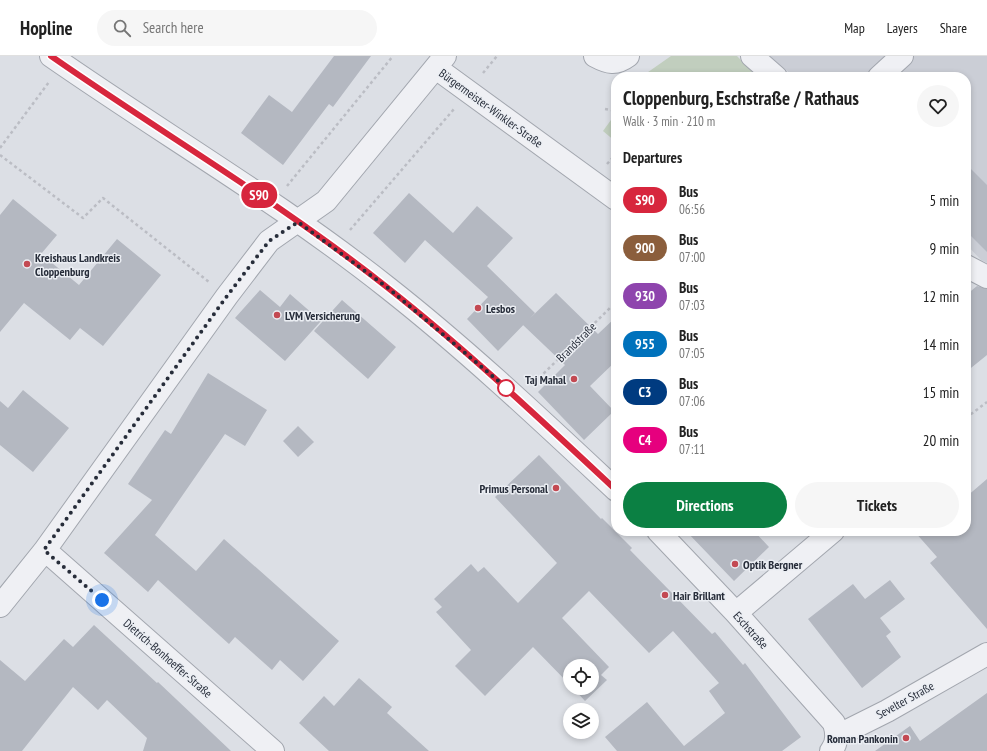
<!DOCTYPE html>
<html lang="en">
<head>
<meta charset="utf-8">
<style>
  :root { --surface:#fff; --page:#f6f6f6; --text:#222; --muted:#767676; --line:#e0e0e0; --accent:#0b8043 }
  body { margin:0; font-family:"PT Sans Narrow",sans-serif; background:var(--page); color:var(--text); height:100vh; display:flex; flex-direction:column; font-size:15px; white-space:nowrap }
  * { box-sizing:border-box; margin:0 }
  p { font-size:13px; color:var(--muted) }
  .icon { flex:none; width:22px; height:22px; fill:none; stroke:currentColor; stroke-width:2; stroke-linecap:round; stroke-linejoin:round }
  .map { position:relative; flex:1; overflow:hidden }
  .side { position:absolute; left:611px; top:16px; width:360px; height:464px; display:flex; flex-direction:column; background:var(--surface); border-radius:16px; box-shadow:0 2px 6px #0003 }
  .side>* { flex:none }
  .badge { padding:0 8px; border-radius:13px; font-size:14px; line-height:26px }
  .fabs { position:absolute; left:563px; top:603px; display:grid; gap:8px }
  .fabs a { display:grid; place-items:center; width:36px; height:36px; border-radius:50%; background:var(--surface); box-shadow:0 2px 6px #0003; font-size:20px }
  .you { position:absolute; width:20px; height:20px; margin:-10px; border:3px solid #fff; border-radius:50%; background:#1a73e8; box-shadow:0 0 0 6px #1a73e833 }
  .map>.badge { position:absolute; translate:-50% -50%; box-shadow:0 0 0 2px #fff }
  h2 { padding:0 12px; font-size:15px; line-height:36px }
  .round { display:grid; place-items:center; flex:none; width:42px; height:42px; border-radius:21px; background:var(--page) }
  .head { display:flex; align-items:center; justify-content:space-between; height:68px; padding:0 12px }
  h1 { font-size:19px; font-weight:800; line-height:30px }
  .action { display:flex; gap:8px; margin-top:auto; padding:8px 12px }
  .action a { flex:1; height:46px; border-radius:24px; background:var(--accent); color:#fff; font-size:16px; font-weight:800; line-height:46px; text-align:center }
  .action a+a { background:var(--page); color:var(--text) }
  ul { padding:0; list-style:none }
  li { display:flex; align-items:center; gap:12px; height:48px; padding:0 12px }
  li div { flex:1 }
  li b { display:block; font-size:15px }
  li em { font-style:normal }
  li .badge { min-width:44px; font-weight:700; text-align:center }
  header { display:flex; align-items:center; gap:24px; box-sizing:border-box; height:56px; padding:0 20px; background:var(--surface); border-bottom:1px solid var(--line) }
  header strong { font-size:19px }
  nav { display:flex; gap:22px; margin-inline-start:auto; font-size:14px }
  .search { width:280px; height:36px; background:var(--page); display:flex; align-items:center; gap:10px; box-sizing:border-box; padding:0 14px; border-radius:22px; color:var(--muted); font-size:15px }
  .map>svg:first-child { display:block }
  .built { fill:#cbced6 }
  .green { fill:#c1cebe }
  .building { fill:#b4b8c1 }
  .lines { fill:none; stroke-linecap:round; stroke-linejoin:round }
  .minor-casing { stroke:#a2a6ae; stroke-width:24 }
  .path { stroke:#bbbdc4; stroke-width:2.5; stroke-dasharray:3 3; stroke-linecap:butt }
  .minor { stroke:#eff0f4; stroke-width:22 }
  .line-casing { stroke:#fff; stroke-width:9 }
  .line { stroke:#d7263d; stroke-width:6 }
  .walk { stroke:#272d3a; stroke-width:4; stroke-dasharray:0 7.2 }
  .poi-dot { fill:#c34952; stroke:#ebeef3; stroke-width:1.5 }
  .stop-dot { fill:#fff; stroke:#d7263d; stroke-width:2 }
  .labels { text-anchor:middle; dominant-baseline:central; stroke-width:3; stroke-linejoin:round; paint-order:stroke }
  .street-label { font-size:12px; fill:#272d3a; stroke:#ebeef3 }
  .poi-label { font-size:12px; font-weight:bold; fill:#272d3a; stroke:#ebeef3; text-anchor:start }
</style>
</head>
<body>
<header>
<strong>Hopline</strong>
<div class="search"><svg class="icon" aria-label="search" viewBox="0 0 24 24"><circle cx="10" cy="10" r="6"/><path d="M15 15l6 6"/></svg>Search here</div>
<nav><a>Map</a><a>Layers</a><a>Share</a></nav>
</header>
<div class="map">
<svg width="987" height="695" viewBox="0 0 987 695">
  <rect width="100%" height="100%" fill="#dcdfe5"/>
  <!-- built -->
  <path class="built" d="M770 0H987V207L981 204 966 188V21H794Z"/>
  <!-- green -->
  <path class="green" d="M671 0H737L757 21H641Z
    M616 57V86L603 75Z"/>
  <!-- building -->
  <path class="building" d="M334 0H371L333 51 329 48 283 109 241 77 269 39 292 56Z
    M966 108 987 129V196L966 175Z
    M409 137 453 177 477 150 513 182 487 210 535 257 498 295 467 263 488 241 425 184 405 207 373 177Z
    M13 143 57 179 41 198 79 229 117 183 161 219 103 290 80 272 70 284 24 247 0 276V159Z
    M977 230 987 233V299L966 316V239Z
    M260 234 280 251 290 238 321 265 285 305 235 262Z
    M556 237 598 278 616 261V305L590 330 614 355 584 384 538 336 565 309 523 269Z
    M342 244 396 291 368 323 314 275Z
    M208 317 267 354 245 390 225 378 155 479 196 515 224 483 339 585 303 625 280 604 272 614 235 581 229 588 158 524 148 536 104 497 152 444 128 428 165 374 171 378Z
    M23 334 69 372 33 416 0 389V345L8 352Z
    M298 370 314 386 298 401 283 385Z
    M539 399 601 463 602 462 632 492 630 494 712 578 715 576 743 609 745 607 801 681 782 695H617L605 681 647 646 684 690 725 657 709 635 719 627 673 575 649 597 589 535 562 562 609 611 601 619 607 624 585 645 573 632H592V610H570V629L533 591 485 640 455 610 471 594 436 556 442 551 434 543 471 508 478 516 484 511 518 547 557 507 495 441Z
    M987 423V573L930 507 937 501 914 475H966V441Z
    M686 475H754L769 491 734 525Z
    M890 524 905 543 880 562 891 576 886 580 901 601 862 632 808 563 853 528 865 543Z
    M94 569 157 627 158 626 231 695H143L147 682 107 644 98 654 73 631 22 695H0V604L25 625 64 583 73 591Z
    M359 622 392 651 387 657 429 695H329L299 667 324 640 334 650Z
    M987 637V695H875L910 670 920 685Z"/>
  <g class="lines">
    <!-- minor casing -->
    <g class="minor-casing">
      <path id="minor" d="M51 0C163 78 281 147 388 232 468 295 542 365 616 434
        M595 0C608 7 616 9 628 0
        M752 0 776 21
        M436 12 616 143
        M879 21 902 0
        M966 210 987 221
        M658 475 736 557 834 667C837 677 838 687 831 695
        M45 494 273 695
        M0 550 45 494 227 240 269 185 326 145 445 0
        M736 557 833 475
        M837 677 845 676 887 655 987 598"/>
    </g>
    <!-- path -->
    <path class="path" d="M483 17 497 0
      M605 53 616 55
      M0 92 49 26
      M0 99 83 162 103 142 209 226
      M607 108 616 98
      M287 130 393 0
      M350 174 454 53
      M535 326 616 246
      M966 362 987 346"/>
    <!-- minor -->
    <use href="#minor" class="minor"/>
  </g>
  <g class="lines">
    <!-- line casing -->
    <g class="line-casing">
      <path id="line" d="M51 0C163 78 281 147 388 232 468 295 542 365 616 434"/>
    </g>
    <!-- line -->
    <use href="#line" class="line"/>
    <!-- walk -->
    <path class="walk" d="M102 544 44 494 227 240 269 185 298 166 388 232 509 334 506 332"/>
  </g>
  <!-- markers -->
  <g class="poi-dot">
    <circle cx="27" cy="208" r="4"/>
    <circle cx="478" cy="252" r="4"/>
    <circle cx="277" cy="259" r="4"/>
    <circle cx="574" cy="323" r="4"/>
    <circle cx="556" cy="432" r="4"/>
    <circle cx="735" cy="508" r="4"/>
    <circle cx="665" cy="539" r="4"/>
    <circle cx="906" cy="682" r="4"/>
  </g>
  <circle class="stop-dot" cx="506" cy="332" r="8"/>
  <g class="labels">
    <!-- street labels -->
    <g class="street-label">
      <text transform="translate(491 52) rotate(36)">Bürgermeister-Winkler-Straße</text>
      <text transform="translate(576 286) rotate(-45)">Brandstraße</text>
      <text transform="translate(751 574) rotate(48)">Eschstraße</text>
      <text transform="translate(168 602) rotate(41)">Dietrich-Bonhoeffer-Straße</text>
      <text transform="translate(905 644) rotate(-29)">Sevelter Straße</text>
    </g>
    <!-- poi labels -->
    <g class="poi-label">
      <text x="35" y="201">Kreishaus Landkreis<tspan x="35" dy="14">Cloppenburg</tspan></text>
      <text x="486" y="252">Lesbos</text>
      <text x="285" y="259">LVM Versicherung</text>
      <text x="566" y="323" text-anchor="end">Taj Mahal</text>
      <text x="548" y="432" text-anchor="end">Primus Personal</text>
      <text x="743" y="508">Optik Bergner</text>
      <text x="673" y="539">Hair Brillant</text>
      <text x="898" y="682" text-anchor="end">Roman Pankonin</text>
    </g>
  </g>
</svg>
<div class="fabs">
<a><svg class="icon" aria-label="locate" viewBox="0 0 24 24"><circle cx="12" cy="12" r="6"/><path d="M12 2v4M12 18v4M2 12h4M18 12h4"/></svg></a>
<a><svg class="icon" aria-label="layers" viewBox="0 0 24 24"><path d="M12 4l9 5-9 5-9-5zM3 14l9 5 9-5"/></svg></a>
</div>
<div class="you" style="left:102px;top:544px"></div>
<b class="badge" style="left:259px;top:139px;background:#d7263d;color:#fff">S90</b>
<section class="side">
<div class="head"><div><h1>Cloppenburg, Eschstraße / Rathaus</h1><p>Walk · 3 min · 210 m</p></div><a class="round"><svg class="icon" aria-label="heart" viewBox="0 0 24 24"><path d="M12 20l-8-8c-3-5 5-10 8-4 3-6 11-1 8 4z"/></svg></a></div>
<h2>Departures</h2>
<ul>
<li><span class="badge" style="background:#d7263d;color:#fff">S90</span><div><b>Bus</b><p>06:56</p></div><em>5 min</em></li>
<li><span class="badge" style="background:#8b5e3c;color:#fff">900</span><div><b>Bus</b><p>07:00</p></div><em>9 min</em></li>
<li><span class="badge" style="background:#8e44ad;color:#fff">930</span><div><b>Bus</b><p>07:03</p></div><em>12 min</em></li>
<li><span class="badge" style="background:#0072bc;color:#fff">955</span><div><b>Bus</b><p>07:05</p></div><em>14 min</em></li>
<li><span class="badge" style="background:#003b80;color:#fff">C3</span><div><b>Bus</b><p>07:06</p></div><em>15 min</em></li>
<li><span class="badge" style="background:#e6007e;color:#fff">C4</span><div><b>Bus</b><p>07:11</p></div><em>20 min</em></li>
</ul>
<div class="action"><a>Directions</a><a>Tickets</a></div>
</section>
</div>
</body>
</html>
